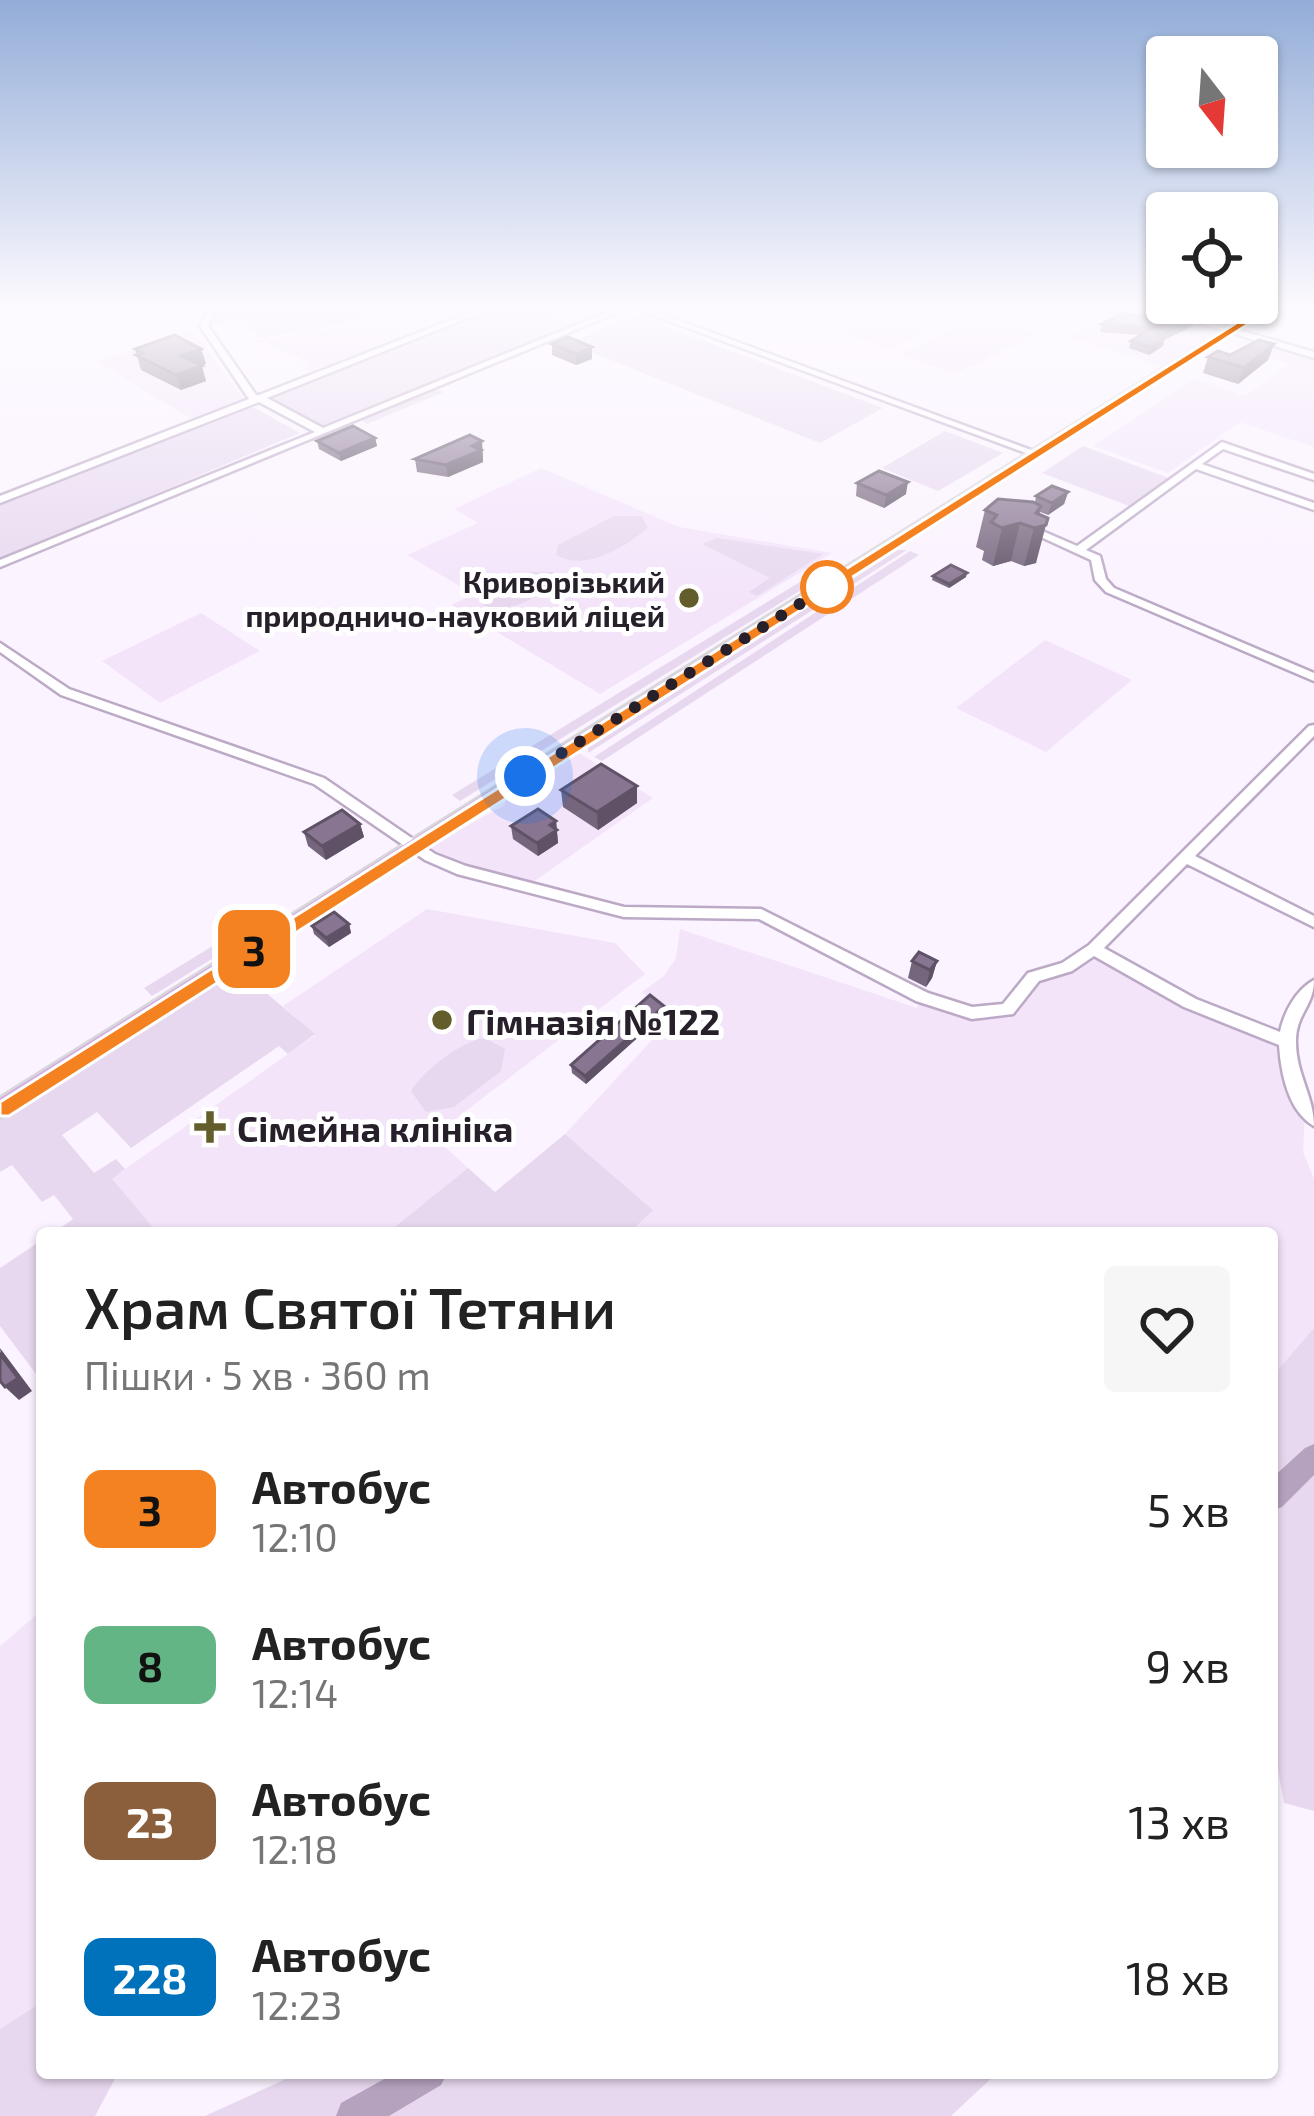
<!DOCTYPE html>
<html lang="uk">
<head>
<meta charset="utf-8">
<style>
  :root { --surface:#fff; --page:#f6f6f6; --text:#222; --muted:#767676 }
  body { margin:0; font-family:"Exo 2",sans-serif; background:var(--page); color:var(--text); height:100vh; display:flex; flex-direction:column; font-size:45px; white-space:nowrap }
  * { box-sizing:border-box; margin:0 }
  p { font-size:39px; color:var(--muted) }
  .icon { flex:none; width:66px; height:66px; fill:none; stroke:currentColor; stroke-width:2; stroke-linecap:round; stroke-linejoin:round }
  .map { position:relative; flex:1; overflow:hidden }
  .details { position:absolute; left:36px; top:1227px; width:1242px; height:852px; display:flex; flex-direction:column; background:var(--surface); border-radius:12px; box-shadow:0 3px 9px #0004 }
  .details>* { flex:none }
  .badge { padding:0 24px; border-radius:18px; font-size:42px; line-height:78px }
  .needle { width:78px; rotate:163deg }
  .tools { position:absolute; left:1146px; top:36px; display:grid; gap:24px }
  .tools a { display:grid; place-items:center; width:132px; height:132px; border-radius:12px; background:var(--surface); box-shadow:0 3px 9px #0004; font-size:60px }
  .you { position:absolute; width:60px; height:60px; margin:-30px; border:9px solid #fff; border-radius:50%; background:#1a73e8; box-shadow:0 0 0 18px #1a73e833 }
  .map>.badge { position:absolute; translate:-50% -50%; box-shadow:0 0 0 6px #fff }
  .round { display:grid; place-items:center; flex:none; width:126px; height:126px; border-radius:12px; background:var(--page) }
  .head { display:flex; align-items:center; justify-content:space-between; height:204px; padding:0 48px }
  h1 { font-size:57px; font-weight:600; line-height:90px }
  ul { padding:0; list-style:none }
  li { display:flex; align-items:center; gap:36px; height:156px; padding:0 48px }
  li div { flex:1 }
  li b { display:block; font-size:45px }
  li em { font-style:normal }
  li .badge { min-width:132px; font-weight:700; text-align:center }
  .map>svg:first-child { display:block }
  .built { fill:#f3e4fa }
  .green { fill:#e7d8ef }
  .lines { fill:none; stroke-linecap:round; stroke-linejoin:round }
  .river { fill:#b5a2bf; fill-rule:evenodd }
  .minor-casing { stroke:#bca9c6; stroke-width:5 }
  .major-casing { stroke:#d8d7d9; stroke-width:5 }
  .minor { fill:#fff; fill-rule:evenodd }
  .major { fill:#d3ade5; fill-rule:evenodd }
  .wall { fill:#75657d }
  .shaded-wall { fill:#5f5266 }
  .building { fill:#887591; stroke:#5f5266; stroke-width:3 }
  .line { fill:#f58220; stroke:#fff; stroke-width:3 }
  .walk { stroke:#27202b; stroke-width:12; stroke-dasharray:0 21.6 }
  .stop-dot { fill:#fff; stroke:#f58220; stroke-width:6 }
  .poi-dot { fill:#625d2a; stroke:#fff; stroke-width:4.5 }
  .labels { text-anchor:middle; dominant-baseline:central; stroke-width:10; stroke-linejoin:round; paint-order:stroke }
  .far-poi-label { font-size:30px; font-weight:bold; fill:#27202b; stroke:#fff; text-anchor:end }
  .poi-label { font-size:36px; font-weight:bold; fill:#27202b; stroke:#fff; text-anchor:start }
</style>
</head>
<body>
<div class="map">
<svg width="1314" height="2116" viewBox="0 0 1314 2116">
  <rect width="100%" height="100%" fill="#fbf3ff"/>
  <!-- built -->
  <path class="built" d="M850 307H962L972 310 892 349 842 333 840 319Z
    M1124 307H1158L1225 326 1163 366 1068 337Z
    M455 310 469 312 309 372 301 367 309 363 265 342 237 343Z
    M982 315 1036 334 955 374 900 354Z
    M192 329 245 401 194 421 98 362Z
    M1247 338 1314 358V447L1240 422 1168 473 1093 446 1195 379 1245 396 1289 364 1235 346Z
    M541 468 679 527 832 553 600 694 452 605 473 594 407 555 478 523 454 509Z
    M201 613 260 651 160 703 102 661Z
    M1045 640 1132 680 1046 752 956 708Z
    M579 753 653 798 526 887 421 851 505 805 506 798Z
    M427 909 615 943 645 974 433 1136 468 1168 387 1233H158L111 1179 315 1035 283 1006Z
    M680 929 917 1008 922 997 953 1008 1007 1010 1034 977 1094 949 1151 982 1287 1041 1305 1112 1303 1152 1314 1179V1328L1304 1345 1272 1377V1233H629L652 1209 565 1134 663 1028 667 1012 642 992 664 976 676 958Z
    M42 1610V2002L0 2029V1646Z"/>
  <!-- green -->
  <path class="green" d="M215 307H375L359 312 369 319 262 338 238 319 210 327Z
    M491 307C524 307 555 312 585 324L434 388 444 392 367 424 362 420 366 415 323 432 257 397Z
    M636 315 883 408 820 443 568 343Z
    M243 408H255L300 433 0 559V501Z
    M945 431 1003 453 938 491 882 468Z
    M1083 446 1166 477 1168 479 1129 506 1042 473Z
    M614 516H641L648 528C626 546 583 574 556 554L558 545Z
    M717 538 823 554 757 596 749 592 770 578 702 544Z
    M897 550H907L588 753V748Z
    M910 551 919 555 602 761 594 757Z
    M532 572H553L559 578C544 597 501 618 480 603L483 595Z
    M808 577 806 587 460 801 452 795Z
    M265 914 273 921 152 996 144 988Z
    M239 970 315 1034 288 1054 279 1046 131 1148 97 1112 62 1135 94 1173 116 1159 125 1169 112 1179 158 1233H53L73 1219 54 1195 42 1202 12 1165 0 1172V1121Z
    M485 1038 505 1049 501 1071 454 1107 426 1112 411 1091C423 1071 461 1041 485 1038Z
    M565 1134 653 1210 629 1233H387L468 1168 495 1192Z
    M42 1240V1382L0 1326V1268Z
    M1314 1328V1811L1284 1803 1272 1738V1377Z
    M42 2002V2073H118L95 2116H0V2029Z
    M299 2073H997L951 2116H205Z"/>
  <g class="lines">
    <!-- river -->
    <path class="river" d="M1314 1444V1475L1282 1507 1272 1511V1478L1305 1448Z
      M395 2073H447L441 2085 389 2116H336L341 2103Z"/>
    <!-- minor casing -->
    <g class="minor-casing">
      <path id="minor" d="M209 307H217L208 326 256 395H259L484 307H495L267 398 323 428 620 307H642L1042 454 1034 456 631 307 0 567V560L315 432 259 402 0 503V496L249 399 200 326Z
        M1147 307H1159L1314 352V358Z
        M1222 442 1314 474V480L1223 449 1202 464 1314 503V510L1196 469 1086 550 1100 556 1106 579 1114 588 1314 673V681L1106 592 1095 580 1091 560 1017 526 1026 524 1077 546Z
        M0 643 69 689 324 778 435 854 466 866 624 907 761 909 928 993 972 1007 1003 1004 1028 973 1062 963 1089 945 1309 726 1314 725V736L1195 856 1314 916V927L1187 864 1104 948 1196 999 1280 1032C1284 1012 1296 990 1314 980 1314 1007 1295 1014 1296 1043 1296 1073 1314 1097 1314 1126 1288 1111 1281 1073 1279 1045L1184 1007 1094 956 1072 971 1039 981 1013 1014 972 1019 916 1001 759 919 624 917 457 874 425 860 314 784 61 695 0 652Z"/>
    </g>
    <!-- major casing -->
    <g class="major-casing">
      <path id="major" d="M1261 307H1273L0 1118V1098Z"/>
    </g>
    <!-- minor -->
    <use href="#minor" class="minor"/>
    <!-- major -->
    <use href="#major" class="major"/>
  </g>
  <!-- wall -->
  <path class="wall" d="M1102 324 1193 326 1164 340 1163 346 1149 355 1129 348 1131 341 1140 335 1100 332Z
    M552 344 592 359 576 365 552 355Z
    M1274 344 1268 360 1238 384 1203 373 1208 357 1230 355Z
    M135 349H201L206 364 201 365 206 381 181 390 141 370Z
    M375 438 377 446 341 461 319 449 317 441Z
    M482 441 483 462 448 477 417 472 415 459Z
    M857 483 906 494 884 508 856 496Z
    M1068 492 1064 504 1048 515 1040 512 1036 563 1024 566 1011 561 993 566 982 560 984 551 976 547 985 510 1035 502 1036 496Z
    M933 576 966 577 949 588 932 580Z
    M561 790 637 803 598 830 563 807Z
    M556 821 558 843 538 856 513 839 511 826Z
    M360 824 364 837 326 860 308 846 304 832Z
    M349 924 351 933 329 947 314 934 312 926Z
    M912 961H937L932 978 926 987 908 978Z
    M664 1006V1014L586 1084 572 1073 571 1065Z"/>
  <!-- shaded-wall -->
  <path class="shaded-wall" d="M1196 318 1193 326 1164 340 1163 346 1149 355 1151 347 1159 336Z
    M1274 344 1268 360 1238 384 1244 368Z
    M592 347V359L576 365V354Z
    M201 349 206 364 185 371 181 356Z
    M202 366 206 381 181 390 176 375Z
    M375 438 377 446 341 461 339 453Z
    M482 441 483 462 448 477 446 465 472 446Z
    M908 482 906 494 884 508 886 495Z
    M1068 492 1064 504 1048 515 1052 503Z
    M1041 506 1035 528 1046 525 1036 563 1024 566 1034 528 1036 513Z
    M1020 523 1011 561 993 566 1002 528Z
    M967 573 966 577 949 588V584Z
    M637 786V803L598 830 597 812Z
    M556 821 558 843 538 856 537 843 550 825Z
    M360 824 364 837 326 860 322 846Z
    M349 924 351 933 329 947 326 938Z
    M937 961 932 978 926 987 930 970Z
    M664 1006V1014L586 1084 585 1076Z
    M0 1348 32 1391 19 1400 5 1387Z"/>
  <!-- building -->
  <path class="building" d="M1176 312 1196 318 1159 336 1165 338 1151 347 1131 341 1152 328 1102 324 1123 313 1164 319Z
    M175 335 201 349 181 356 202 366 176 375 136 355 142 353 135 349Z
    M568 337 592 347 576 354 552 344Z
    M1259 340 1274 344 1244 368 1208 357 1218 351 1230 355Z
    M353 426 375 438 339 453 317 441Z
    M470 435 482 441 472 446 481 450 446 465 415 459Z
    M879 471 908 482 886 495 857 483Z
    M1052 486 1068 492 1052 503 1036 496Z
    M998 499 1033 502 1041 506 1036 513 1048 518 1046 525 1034 528 1020 523 1002 528 991 522 997 515 985 510Z
    M951 565 967 573 949 584 933 576Z
    M601 764 637 786 597 812 561 790Z
    M538 809 556 821 550 825 557 830 537 843 511 826Z
    M342 810 360 824 322 846 304 832Z
    M334 912 349 924 326 938 312 926Z
    M919 952 937 961 930 970 912 961Z
    M650 995 664 1006 585 1076 571 1065Z
    M0 1354 18 1378 5 1387 0 1381Z"/>
  <!-- sky -->
  <linearGradient id="sky" x2="0" y2="1"><stop stop-color="#93add8"/><stop offset="0.51" stop-color="#fdfaff"/><stop offset="1" stop-color="#fdfaff" stop-opacity="0"/></linearGradient>
  <rect width="1314" height="603" fill="url(#sky)"/>
  <!-- line -->
  <path class="line" d="M1268 303 1272 309 9 1116H0V1102Z"/>
  <g class="lines">
    <!-- walk -->
    <path class="walk" d="M525 776 833 583 827 587"/>
  </g>
  <!-- markers -->
  <circle class="stop-dot" cx="827" cy="587" r="24"/>
  <g class="poi-dot">
    <circle cx="689" cy="598" r="12"/>
    <circle cx="442" cy="1020" r="12"/>
    <path d="M204 1109h12v12h12v12h-12v12h-12v-12h-12v-12h12z"/>
  </g>
  <g class="labels">
    <!-- far-poi labels -->
    <g class="far-poi-label">
      <text x="665" y="581">Криворізький<tspan x="665" dy="34">природничо-науковий ліцей</tspan></text>
    </g>
    <!-- poi labels -->
    <g class="poi-label">
      <text x="466" y="1020">Гімназія №122</text>
      <text x="237" y="1127">Сімейна клініка</text>
    </g>
  </g>
</svg>
<div class="tools">
<a><svg class="needle" viewBox="-14 -14 28 28"><path d="M0-13l5 13h-10z" fill="#e53935"/><path d="M0 13l5-13h-10z" fill="#767676"/></svg></a>
<a><svg class="icon" aria-label="locate" viewBox="0 0 24 24"><circle cx="12" cy="12" r="6"/><path d="M12 2v4M12 18v4M2 12h4M18 12h4"/></svg></a>
</div>
<div class="you" style="left:525px;top:776px"></div>
<b class="badge" style="left:254px;top:949px;background:#f58220;color:#111">3</b>
<section class="details">
<div class="head"><div><h1>Храм Святої Тетяни</h1><p>Пішки · 5 хв · 360 m</p></div><a class="round"><svg class="icon" aria-label="heart" viewBox="0 0 24 24"><path d="M12 20l-8-8c-3-5 5-10 8-4 3-6 11-1 8 4z"/></svg></a></div>
<ul>
<li><span class="badge" style="background:#f58220;color:#111">3</span><div><b>Автобус</b><p>12:10</p></div><em>5 хв</em></li>
<li><span class="badge" style="background:#64b586;color:#111">8</span><div><b>Автобус</b><p>12:14</p></div><em>9 хв</em></li>
<li><span class="badge" style="background:#8b5e3c;color:#fff">23</span><div><b>Автобус</b><p>12:18</p></div><em>13 хв</em></li>
<li><span class="badge" style="background:#0072bc;color:#fff">228</span><div><b>Автобус</b><p>12:23</p></div><em>18 хв</em></li>
</ul>
</section>
</div>
</body>
</html>
